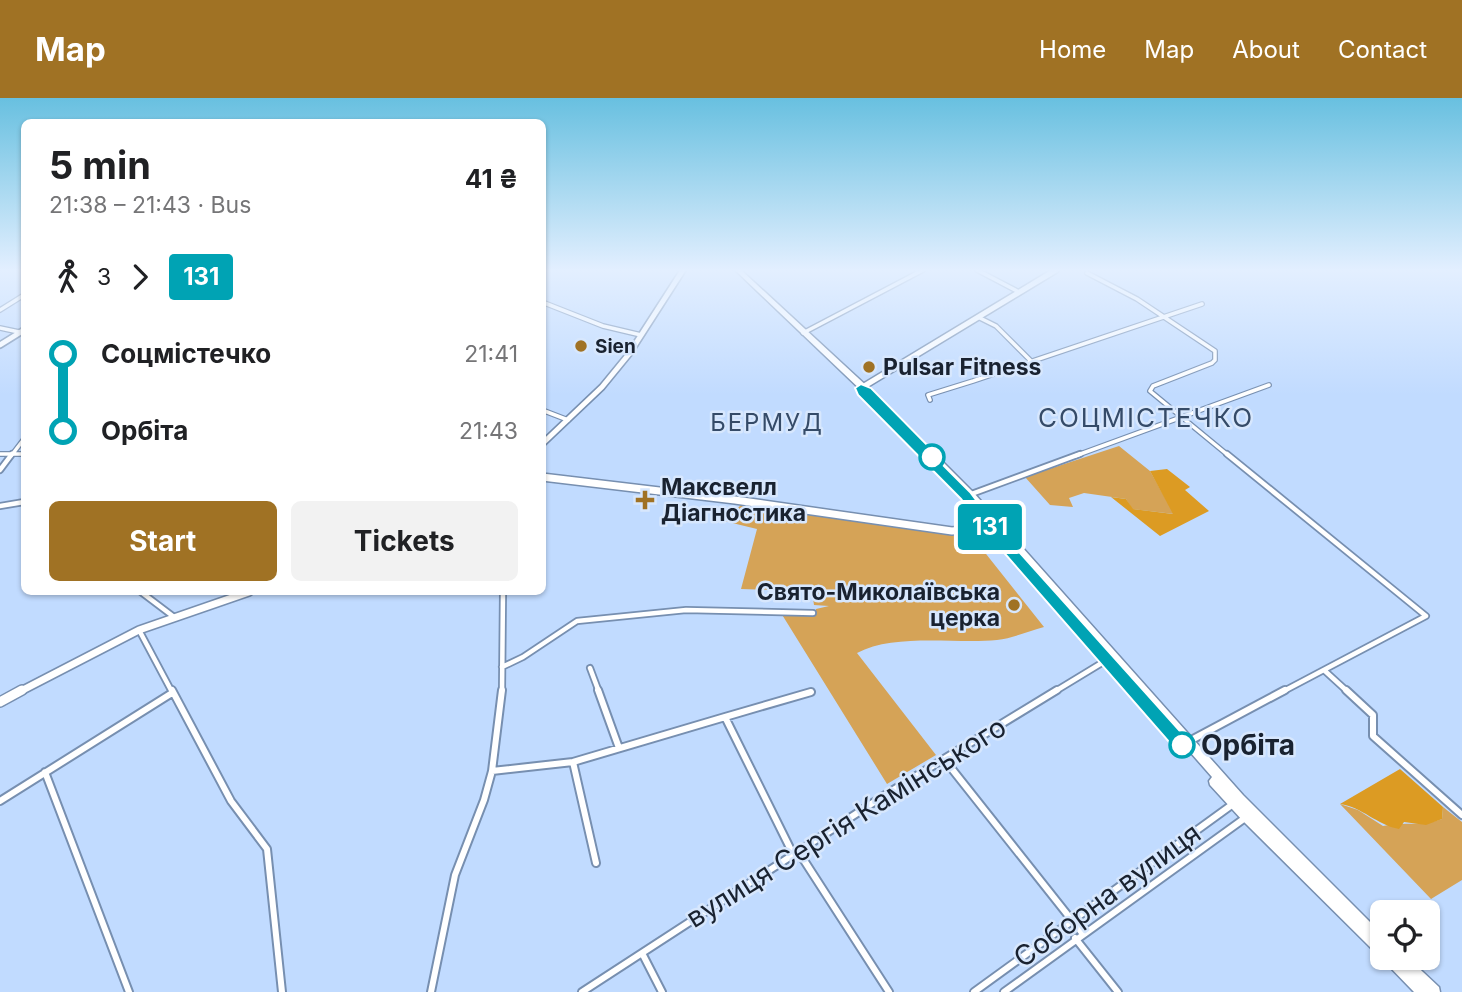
<!DOCTYPE html>
<html lang="en">
<head>
<meta charset="utf-8">
<style>
  :root { --surface:#fff; --page:#f2f2f2; --text:#202124; --muted:#757577; --accent:#a07224 }
  body { margin:0; font-family:Inter,sans-serif; background:var(--page); color:var(--text); height:100vh; display:flex; flex-direction:column; font-size:26px; white-space:nowrap }
  * { box-sizing:border-box; margin:0 }
  p { font-size:23px; color:var(--muted) }
  .icon { flex:none; width:38px; height:38px; fill:none; stroke:currentColor; stroke-width:2; stroke-linecap:round; stroke-linejoin:round }
  .map { position:relative; flex:1; overflow:hidden }
  .drawer { position:absolute; left:21px; top:21px; width:525px; height:476px; display:flex; flex-direction:column; background:var(--surface); border-radius:10px; box-shadow:0 2px 5px #0004 }
  .drawer>* { flex:none }
  .badge { padding:0 14px; border-radius:5px; font-size:24px; line-height:46px }
  .buttons { position:absolute; left:1370px; top:802px; display:grid; gap:14px }
  .buttons a { display:grid; place-items:center; width:70px; height:70px; border-radius:10px; background:var(--surface); box-shadow:0 2px 5px #0004; font-size:35px }
  .map>.badge { position:absolute; translate:-50% -50%; box-shadow:0 0 0 4px #fff }
  .legs { display:flex; align-items:center; gap:10px; height:77px; padding:0 28px; font-size:23px }
  .legs p { margin-inline-start:auto }
  .headline { display:flex; align-items:center; justify-content:space-between; height:119px; padding:0 28px }
  h1 { font-size:38px; font-weight:700; line-height:52px }
  .cta { display:flex; gap:14px; margin-top:auto; padding:14px 28px }
  .cta a { flex:1; height:80px; border-radius:10px; background:var(--accent); color:#fff; font-size:28px; font-weight:700; line-height:80px; text-align:center }
  .cta a+a { background:var(--page); color:var(--text) }
  ul { padding:0 28px; list-style:none }
  li { display:flex; align-items:center; gap:24px; height:77px; font-size:26px }
  li i { display:grid; place-items:center; width:10px; height:100%; margin:0 9px; background:currentColor }
  li i::after { content:''; width:18px; height:18px; margin:-9px; border:5px solid; border-radius:50%; background:var(--surface) }
  li p { margin-inline-start:auto }
  li:first-child i { background:linear-gradient(#0000 50%,currentColor 0) }
  li:last-child i { background:linear-gradient(currentColor 50%,#0000 0) }
  header { display:flex; align-items:center; gap:42px; box-sizing:border-box; height:98px; padding:0 35px; background:var(--accent); color:#fff }
  header strong { font-size:33px }
  nav { display:flex; gap:38px; margin-inline-start:auto; font-size:24px }
  .map>svg:first-child { display:block }
  .green { fill:#d5a357 }
  .forest { fill:#dc9b23 }
  .lines { fill:none; stroke-linecap:round; stroke-linejoin:round }
  .street-far2-casing { stroke:#778fb0; stroke-width:6 }
  .street-far1-casing { stroke:#778fb0; stroke-width:8 }
  .street-casing { stroke:#778fb0; stroke-width:10 }
  .secondary-far2-casing { stroke:#778fb0; stroke-width:8 }
  .secondary-far1-casing { stroke:#778fb0; stroke-width:10 }
  .secondary-casing { stroke:#778fb0; stroke-width:12 }
  .highway-casing { stroke:#778fb0; stroke-width:3 }
  .street-far2 { stroke:#fff; stroke-width:3.5 }
  .street-far1 { stroke:#fff; stroke-width:4.5 }
  .street { stroke:#fff; stroke-width:6 }
  .secondary-far2 { stroke:#fff; stroke-width:5 }
  .secondary-far1 { stroke:#fff; stroke-width:7 }
  .secondary { stroke:#fff; stroke-width:9 }
  .highway { fill:#fff; fill-rule:evenodd }
  .line-1 { fill:#00a3b4; stroke:#fff; stroke-width:2 }
  .poi-dot { fill:#a07224; stroke:#d7e7fd; stroke-width:2.5 }
  .stop-1-dot { fill:#fff; stroke:#00a3b4; stroke-width:3.5 }
  .labels { text-anchor:middle; dominant-baseline:central; stroke-width:5; stroke-linejoin:round; paint-order:stroke }
  .far-poi-label { font-size:19px; font-weight:bold; fill:#192230; stroke:#d7e7fd; text-anchor:start }
  .poi-label { font-size:23px; font-weight:bold; fill:#192230; stroke:#d7e7fd; text-anchor:start }
  .neighbourhood-label { font-size:24px; letter-spacing:2px; fill:#354b68; stroke:#d7e7fd }
  .quarter-label { font-size:26px; letter-spacing:2px; fill:#354b68; stroke:#d7e7fd }
  .near-stop-label { font-size:28px; font-weight:bold; fill:#192230; stroke:#d7e7fd; text-anchor:start }
  .near-street-label { font-size:28px; fill:#192230; stroke:#d7e7fd }
</style>
</head>
<body>
<header>
<strong>Map</strong>
<nav><a>Home</a><a>Map</a><a>About</a><a>Contact</a></nav>
</header>
<div class="map">
<svg width="1462" height="894" viewBox="0 0 1462 894">
  <rect width="100%" height="100%" fill="#c1dbff"/>
  <!-- green -->
  <path class="green" d="M1119 348 1150 373 1174 416 1132 411 1126 401 1084 395 1069 400 1073 409 1050 407 1025 379Z
    M742 406 953 437H971L1044 529C1029 533 1013 540 997 542 955 546 894 535 857 555L936 657 887 686 781 515 816 517V511L829 508 814 507 812 493 741 491 757 431 724 423Z
    M1340 706 1358 712 1383 728C1404 724 1423 728 1442 721L1443 709 1462 724V782L1431 801Z"/>
  <!-- forest -->
  <path class="forest" d="M1167 371 1190 389 1185 392 1209 413 1160 438 1111 399 1126 401 1133 411 1173 416 1150 373Z
    M1400 671 1443 709 1442 721 1426 727 1404 724 1399 731C1377 727 1362 709 1340 706Z"/>
  <g class="lines">
    <!-- street-far2 casing -->
    <g class="street-far2-casing">
      <path id="street-far2" d="M977 172 1019 194
        M1087 175 1137 201 1215 253V262L1212 265 1153 288 1150 293 1229 358
        M542 204 603 228 641 237
        M0 212 24 197
        M978 219 996 228 1031 263
        M0 230 19 234
        M803 235 923 172
        M930 302 928 297 973 283 1202 206
        M542 312 568 322
        M0 356H24
        M11 358 24 341
        M1075 358 1269 287"/>
    </g>
    <!-- street-far1 casing -->
    <g class="street-far1-casing">
      <path id="street-far1" d="M1227 356 1426 518 1282 594
        M0 372 12 356
        M966 398 1080 356
        M0 408 24 404
        M141 494 174 519
        M139 532 172 594
        M502 569 523 559 577 523 686 512 813 515
        M590 570 599 594
        M1325 573 1348 594
        M502 594 503 494
        M1054 594 1105 563"/>
    </g>
    <!-- street casing -->
    <g class="street-casing">
      <path id="street" d="M172 592 231 703 267 751 282 894
        M598 592 619 650
        M1346 592 1373 617V638L1462 717
        M1182 647 1285 592
        M944 661 1082 835
        M573 664 596 765
        M492 673 573 664 725 619
        M45 674 129 894
        M0 703 172 595
        M798 753 889 894
        M793 756 725 619 811 594
        M1075 840 1118 894
        M642 855 662 894
        M431 894 455 777 484 702 492 673 502 592
        M582 894 885 697 1057 592
        M974 894 1233 706
        M1004 894 1245 720"/>
    </g>
    <!-- secondary-far2 casing -->
    <g class="secondary-far2-casing">
      <path id="secondary-far2" d="M0 247 24 232
        M861 290 1056 172
        M542 346 602 289 629 256 683 172"/>
    </g>
    <!-- secondary-far1 casing -->
    <g class="secondary-far1-casing">
      <path id="secondary-far1" d="M542 379 735 402 952 433 996 428
        M19 594 139 532 249 494"/>
    </g>
    <!-- secondary casing -->
    <g class="secondary-casing">
      <path id="secondary" d="M0 604 22 592"/>
    </g>
    <!-- highway casing -->
    <g class="highway-casing">
      <path id="highway" d="M735 172H741L870 291 973 394 1243 697 1382 836V859H1407L1439 889 1440 894H1414L1384 863 1382 859 1378 857 1243 723 1210 687 1209 683 1212 679 1155 614 1151 617 1147 615 1032 484 1030 481 1032 478H1037L967 398 864 295Z"/>
    </g>
    <!-- street-far2 -->
    <use href="#street-far2" class="street-far2"/>
    <!-- street-far1 -->
    <use href="#street-far1" class="street-far1"/>
    <!-- street -->
    <use href="#street" class="street"/>
    <!-- secondary-far2 -->
    <use href="#secondary-far2" class="secondary-far2"/>
    <!-- secondary-far1 -->
    <use href="#secondary-far1" class="secondary-far1"/>
    <!-- secondary -->
    <use href="#secondary" class="secondary"/>
    <!-- highway -->
    <use href="#highway" class="highway"/>
  </g>
  <!-- sky -->
  <linearGradient id="sky" x2="0" y2="1"><stop stop-color="#68c0e0"/><stop offset="0.58" stop-color="#e3efff"/><stop offset="1" stop-color="#e3efff" stop-opacity="0"/></linearGradient>
  <rect width="1462" height="297" fill="url(#sky)"/>
  <!-- line-1 -->
  <path class="line-1" d="M861 286 871 290 936 356 937 361 970 394 995 427 1188 642 1191 647 1188 652 1182 655 1176 652 986 434 961 401 858 297 855 290Z"/>
  <!-- markers -->
  <g class="poi-dot">
    <circle cx="581" cy="248" r="7"/>
    <circle cx="869" cy="269" r="7"/>
    <path d="M641.5 391.5h7v7h7v7h-7v7h-7v-7h-7v-7h7z"/>
    <circle cx="1014" cy="507" r="7"/>
  </g>
  <g class="stop-1-dot">
    <circle cx="932" cy="359" r="12"/>
    <circle cx="1182" cy="647" r="12"/>
  </g>
  <g class="labels">
    <!-- far-poi labels -->
    <g class="far-poi-label">
      <text x="595" y="248">Sien</text>
    </g>
    <!-- poi labels -->
    <g class="poi-label">
      <text x="883" y="269">Pulsar Fitness</text>
      <text x="661" y="389">Максвелл<tspan x="661" dy="26">Діагностика</tspan></text>
      <text x="1000" y="494" text-anchor="end">Свято-Миколаївська<tspan x="1000" dy="26">церка</tspan></text>
    </g>
    <!-- neighbourhood labels -->
    <g class="neighbourhood-label">
      <text x="767" y="324">БЕРМУД</text>
    </g>
    <!-- quarter labels -->
    <g class="quarter-label">
      <text x="1146" y="319">СОЦМІСТЕЧКО</text>
    </g>
    <!-- near-stop labels -->
    <g class="near-stop-label">
      <text x="1201" y="647">Орбіта</text>
    </g>
    <!-- near-street labels -->
    <g class="near-street-label">
      <text transform="translate(846 724) rotate(-32)">вулиця Сергія Камінського</text>
      <text transform="translate(1107 797) rotate(-36)">Соборна вулиця</text>
    </g>
  </g>
</svg>
<div class="buttons">
<a><svg class="icon" aria-label="locate" viewBox="0 0 24 24"><circle cx="12" cy="12" r="6"/><path d="M12 2v4M12 18v4M2 12h4M18 12h4"/></svg></a>
</div>
<b class="badge" style="left:990px;top:429px;background:#00a3b4;color:#fff">131</b>
<section class="drawer">
<div class="headline"><div><h1>5 min</h1><p>21:38 – 21:43 · Bus</p></div><b>41 ₴</b></div>
<div class="legs"><svg class="icon" aria-label="walk" viewBox="0 0 24 24"><circle cx="13" cy="4" r="2"/><path d="M13 8l-2 6 4 7M11 14l-3 7M7 12l3-4h3l4 4"/></svg>3<svg class="icon" aria-label="forward" viewBox="0 0 24 24"><path d="M9 5l7 7-7 7"/></svg><b class="badge" style="background:#00a3b4;color:#fff">131</b></div>
<ul>
<li><i style="color:#00a3b4"></i><b>Соцмістечко</b><p>21:41</p></li>
<li><i style="color:#00a3b4"></i><b>Орбіта</b><p>21:43</p></li>
</ul>
<div class="cta"><a>Start</a><a>Tickets</a></div>
</section>
</div>
</body>
</html>
